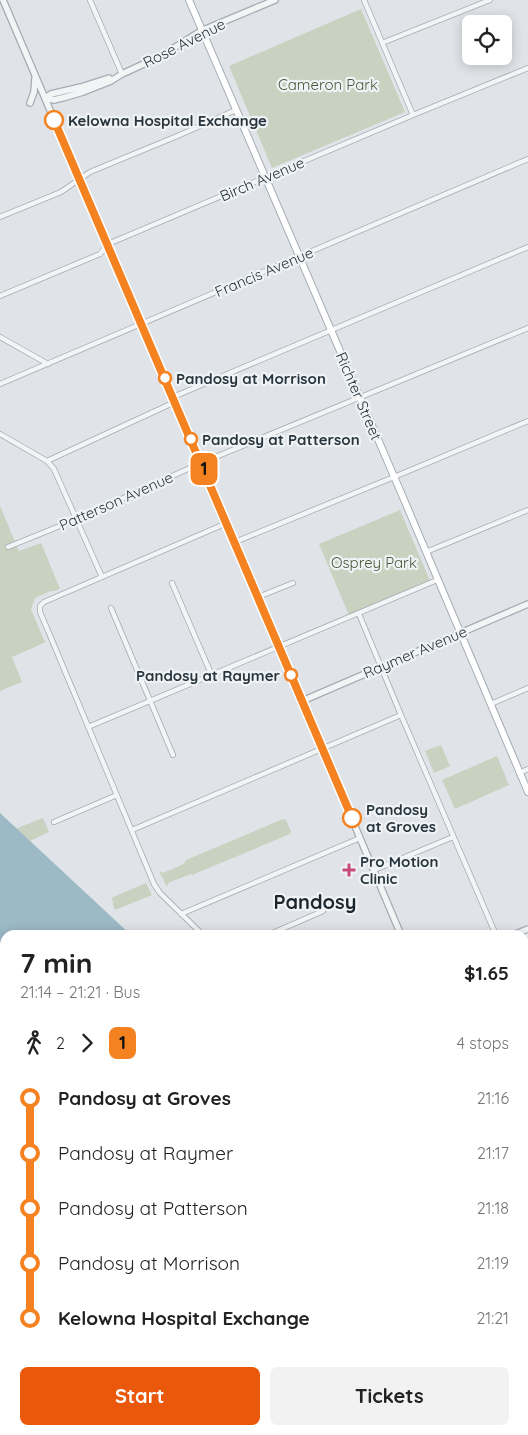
<!DOCTYPE html>
<html lang="en">
<head>
<meta charset="utf-8">
<style>
  :root { --surface:#fff; --page:#f2f2f2; --text:#222; --muted:#767676; --accent:#ea580c }
  body { margin:0; font-family:Quicksand,sans-serif; background:var(--page); color:var(--text); height:100vh; display:flex; flex-direction:column; font-size:19px; white-space:nowrap }
  * { box-sizing:border-box; margin:0 }
  p { font-size:16px; color:var(--muted) }
  .icon { flex:none; width:28px; height:28px; fill:none; stroke:currentColor; stroke-width:2; stroke-linecap:round; stroke-linejoin:round }
  .map { position:relative; flex:1; overflow:hidden }
  .side { position:absolute; left:0px; top:930px; width:529px; height:505px; display:flex; flex-direction:column; background:var(--surface); border-radius:15px 15px 0 0; box-shadow:0 2px 12px #0003 }
  .side>* { flex:none }
  .badge { padding:0 10px; border-radius:8px; font-size:18px; line-height:32px }
  .buttons { position:absolute; left:462px; top:15px; display:grid; gap:10px }
  .buttons a { display:grid; place-items:center; width:50px; height:50px; border-radius:8px; background:var(--surface); box-shadow:0 2px 12px #0003; font-size:25px }
  .map>.badge { position:absolute; translate:-50% -50%; box-shadow:0 0 0 2px #fff }
  .legs { display:flex; align-items:center; gap:8px; height:55px; padding:0 20px; font-size:16px }
  .legs p { margin-inline-start:auto }
  .headline { display:flex; align-items:center; justify-content:space-between; height:85px; padding:0 20px }
  h1 { font-size:28px; font-weight:800; line-height:38px }
  .cta { display:flex; gap:10px; margin-top:auto; padding:10px 20px }
  .cta a { flex:1; height:58px; border-radius:8px; background:var(--accent); color:#fff; font-size:20px; font-weight:800; line-height:58px; text-align:center }
  .cta a+a { background:var(--page); color:var(--text) }
  ul { padding:0 20px; list-style:none }
  li { display:flex; align-items:center; gap:18px; height:55px; font-size:19px }
  li i { display:grid; place-items:center; width:8px; height:100%; margin:0 6px; background:currentColor }
  li i::after { content:''; width:12px; height:12px; margin:-6px; border:4px solid; border-radius:50%; background:var(--surface) }
  li p { margin-inline-start:auto }
  li:first-child i { background:linear-gradient(#0000 50%,currentColor 0) }
  li:last-child i { background:linear-gradient(currentColor 50%,#0000 0) }
  .map>svg:first-child { display:block }
  .green { fill:#c9d1c1 }
  .water { fill:#9cb9c6 }
  .lines { fill:none; stroke-linecap:round; stroke-linejoin:round }
  .stream { stroke:#9cb9c6; stroke-width:2 }
  .minor-casing { stroke:#a5acb2; stroke-width:6 }
  .tertiary-casing { stroke:#a5acb2; stroke-width:8 }
  .secondary-casing { stroke:#a5acb2; stroke-width:8 }
  .minor { stroke:#f2f4f6; stroke-width:4.5 }
  .tertiary { stroke:#f2f4f6; stroke-width:5.5 }
  .secondary { stroke:#fff; stroke-width:6 }
  .line-1-casing { stroke:#fff; stroke-width:11 }
  .line-1 { stroke:#f58220; stroke-width:8 }
  .stop-1-dot { fill:#fff; stroke:#f58220; stroke-width:2.5 }
  .poi-dot { fill:#c64b78; stroke:#eff3f5; stroke-width:2 }
  .labels { text-anchor:middle; dominant-baseline:central; stroke-width:4.5; stroke-linejoin:round; paint-order:stroke }
  .street-label { font-size:15px; fill:#29353e; stroke:#eff3f5 }
  .park-label { font-size:15px; fill:#455937; stroke:#eff3f5 }
  .stop-label { font-size:15px; font-weight:bold; fill:#29353e; stroke:#eff3f5; text-anchor:start }
  .poi-label { font-size:15px; font-weight:bold; fill:#29353e; stroke:#eff3f5; text-anchor:start }
  .district-label { font-size:20px; font-weight:bold; fill:#1b262f; stroke:#eff3f5 }
</style>
</head>
<body>
<div class="map">
<svg width="528" height="1435" viewBox="0 0 528 1435">
  <rect width="100%" height="100%" fill="#e0e4e8"/>
  <!-- green -->
  <path class="green" d="M361 9 405 112 272 168 229 66Z
    M0 506 19 551 41 543 60 589 54 591H51L35 598 31 609 44 640 46 642 12 657 22 682 0 691Z
    M400 510 430 581 349 615 319 544Z
    M441 745 450 766 434 773 425 751Z
    M497 756 509 785 455 809 442 780Z
    M43 818 49 832 30 841 15 829Z
    M283 819 286 820 291 831 290 834 192 875 191 874 168 883 167 887 159 871 163 873 184 864 186 860Z
    M146 883 152 895 115 910C112 906 114 901 111 898Z"/>
  <!-- water -->
  <path class="water" d="M0 813 131 935H5V1430H396L403 1435H0Z"/>
  <g class="lines">
    <!-- stream -->
    <path class="stream" d="M524 1286 528 1281"/>
    <!-- minor casing -->
    <g class="minor-casing">
      <path id="minor" d="M90 0 122 74
        M364 0 413 115
        M382 43 490 0
        M0 217 61 192 90 172 175 137 236 110
        M0 296 100 254 108 244 413 115 528 68
        M0 337 48 364
        M0 384 528 159
        M173 397 528 247
        M0 434 47 461 54 469 102 577
        M47 461 175 402
        M235 542 394 477 528 421
        M8 547 77 519 201 463 528 328
        M426 552 528 510
        M172 583 212 676
        M258 597 293 583
        M111 608 173 755
        M359 614 401 715 496 935
        M491 704 528 688
        M88 727 437 580
        M519 773 528 769
        M54 822 117 795
        M132 830 401 715
        M374 870 453 837
        M181 914 360 838
        M203 935 160 893 154 884 49 633 40 612V606L44 602 227 523
        M268 935 323 911
        M524 1430 528 1433"/>
    </g>
    <!-- tertiary casing -->
    <g class="tertiary-casing">
      <path id="tertiary" d="M3 0 258 597 401 935
        M45 98 54 100 66 97 83 92 111 81 122 74 161 56 201 31 275 0
        M45 98 51 94 81 87 109 78
        M30 103 34 92 35 78
        M302 701 528 604
        M513 935 528 929
        M524 938 528 936
        M524 1220 528 1230"/>
    </g>
    <!-- secondary casing -->
    <g class="secondary-casing">
      <path id="secondary" d="M189 0 405 502 528 792"/>
    </g>
    <!-- minor -->
    <use href="#minor" class="minor"/>
    <!-- tertiary -->
    <use href="#tertiary" class="tertiary"/>
    <!-- secondary -->
    <use href="#secondary" class="secondary"/>
  </g>
  <g class="lines">
    <!-- line-1 casing -->
    <g class="line-1-casing">
      <path id="line-1" d="M54 120 352 818"/>
    </g>
    <!-- line-1 -->
    <use href="#line-1" class="line-1"/>
  </g>
  <!-- markers -->
  <g class="stop-1-dot">
    <circle cx="54" cy="120" r="9"/>
    <circle cx="165" cy="378" r="6"/>
    <circle cx="191" cy="439" r="6"/>
    <circle cx="291" cy="675" r="6"/>
    <circle cx="352" cy="818" r="9"/>
  </g>
  <path class="poi-dot" d="M346.5 862.5h5v5h5v5h-5v5h-5v-5h-5v-5h5z"/>
  <g class="labels">
    <!-- street labels -->
    <g class="street-label">
      <text transform="translate(184 43) rotate(-27)">Rose Avenue</text>
      <text transform="translate(262 179) rotate(-23)">Birch Avenue</text>
      <text transform="translate(264 272) rotate(-23)">Francis Avenue</text>
      <text transform="translate(359 396) rotate(67)">Richter Street</text>
      <text transform="translate(116 501) rotate(-24)">Patterson Avenue</text>
      <text transform="translate(415 652) rotate(-23)">Raymer Avenue</text>
    </g>
    <!-- park labels -->
    <g class="park-label">
      <text x="328" y="84">Cameron Park</text>
      <text x="374" y="562">Osprey Park</text>
    </g>
    <!-- stop labels -->
    <g class="stop-label">
      <text x="68" y="120">Kelowna Hospital Exchange</text>
      <text x="176" y="378">Pandosy at Morrison</text>
      <text x="202" y="439">Pandosy at Patterson</text>
      <text x="280" y="675" text-anchor="end">Pandosy at Raymer</text>
      <text x="366" y="809">Pandosy<tspan x="366" dy="17">at Groves</tspan></text>
    </g>
    <!-- poi labels -->
    <g class="poi-label">
      <text x="360" y="861">Pro Motion<tspan x="360" dy="17">Clinic</tspan></text>
    </g>
    <!-- district labels -->
    <g class="district-label">
      <text x="315" y="901">Pandosy</text>
    </g>
  </g>
</svg>
<div class="buttons">
<a><svg class="icon" aria-label="locate" viewBox="0 0 24 24"><circle cx="12" cy="12" r="6"/><path d="M12 2v4M12 18v4M2 12h4M18 12h4"/></svg></a>
</div>
<b class="badge" style="left:204px;top:469px;background:#f58220;color:#111">1</b>
<section class="side">
<div class="headline"><div><h1>7 min</h1><p>21:14 – 21:21 · Bus</p></div><b>$1.65</b></div>
<div class="legs"><svg class="icon" aria-label="walk" viewBox="0 0 24 24"><circle cx="13" cy="4" r="2"/><path d="M13 8l-2 6 4 7M11 14l-3 7M7 12l3-4h3l4 4"/></svg>2<svg class="icon" aria-label="forward" viewBox="0 0 24 24"><path d="M9 5l7 7-7 7"/></svg><b class="badge" style="background:#f58220;color:#111">1</b><p>4 stops</p></div>
<ul>
<li><i style="color:#f58220"></i><b>Pandosy at Groves</b><p>21:16</p></li>
<li><i style="color:#f58220"></i><span>Pandosy at Raymer</span><p>21:17</p></li>
<li><i style="color:#f58220"></i><span>Pandosy at Patterson</span><p>21:18</p></li>
<li><i style="color:#f58220"></i><span>Pandosy at Morrison</span><p>21:19</p></li>
<li><i style="color:#f58220"></i><b>Kelowna Hospital Exchange</b><p>21:21</p></li>
</ul>
<div class="cta"><a>Start</a><a>Tickets</a></div>
</section>
</div>
</body>
</html>
